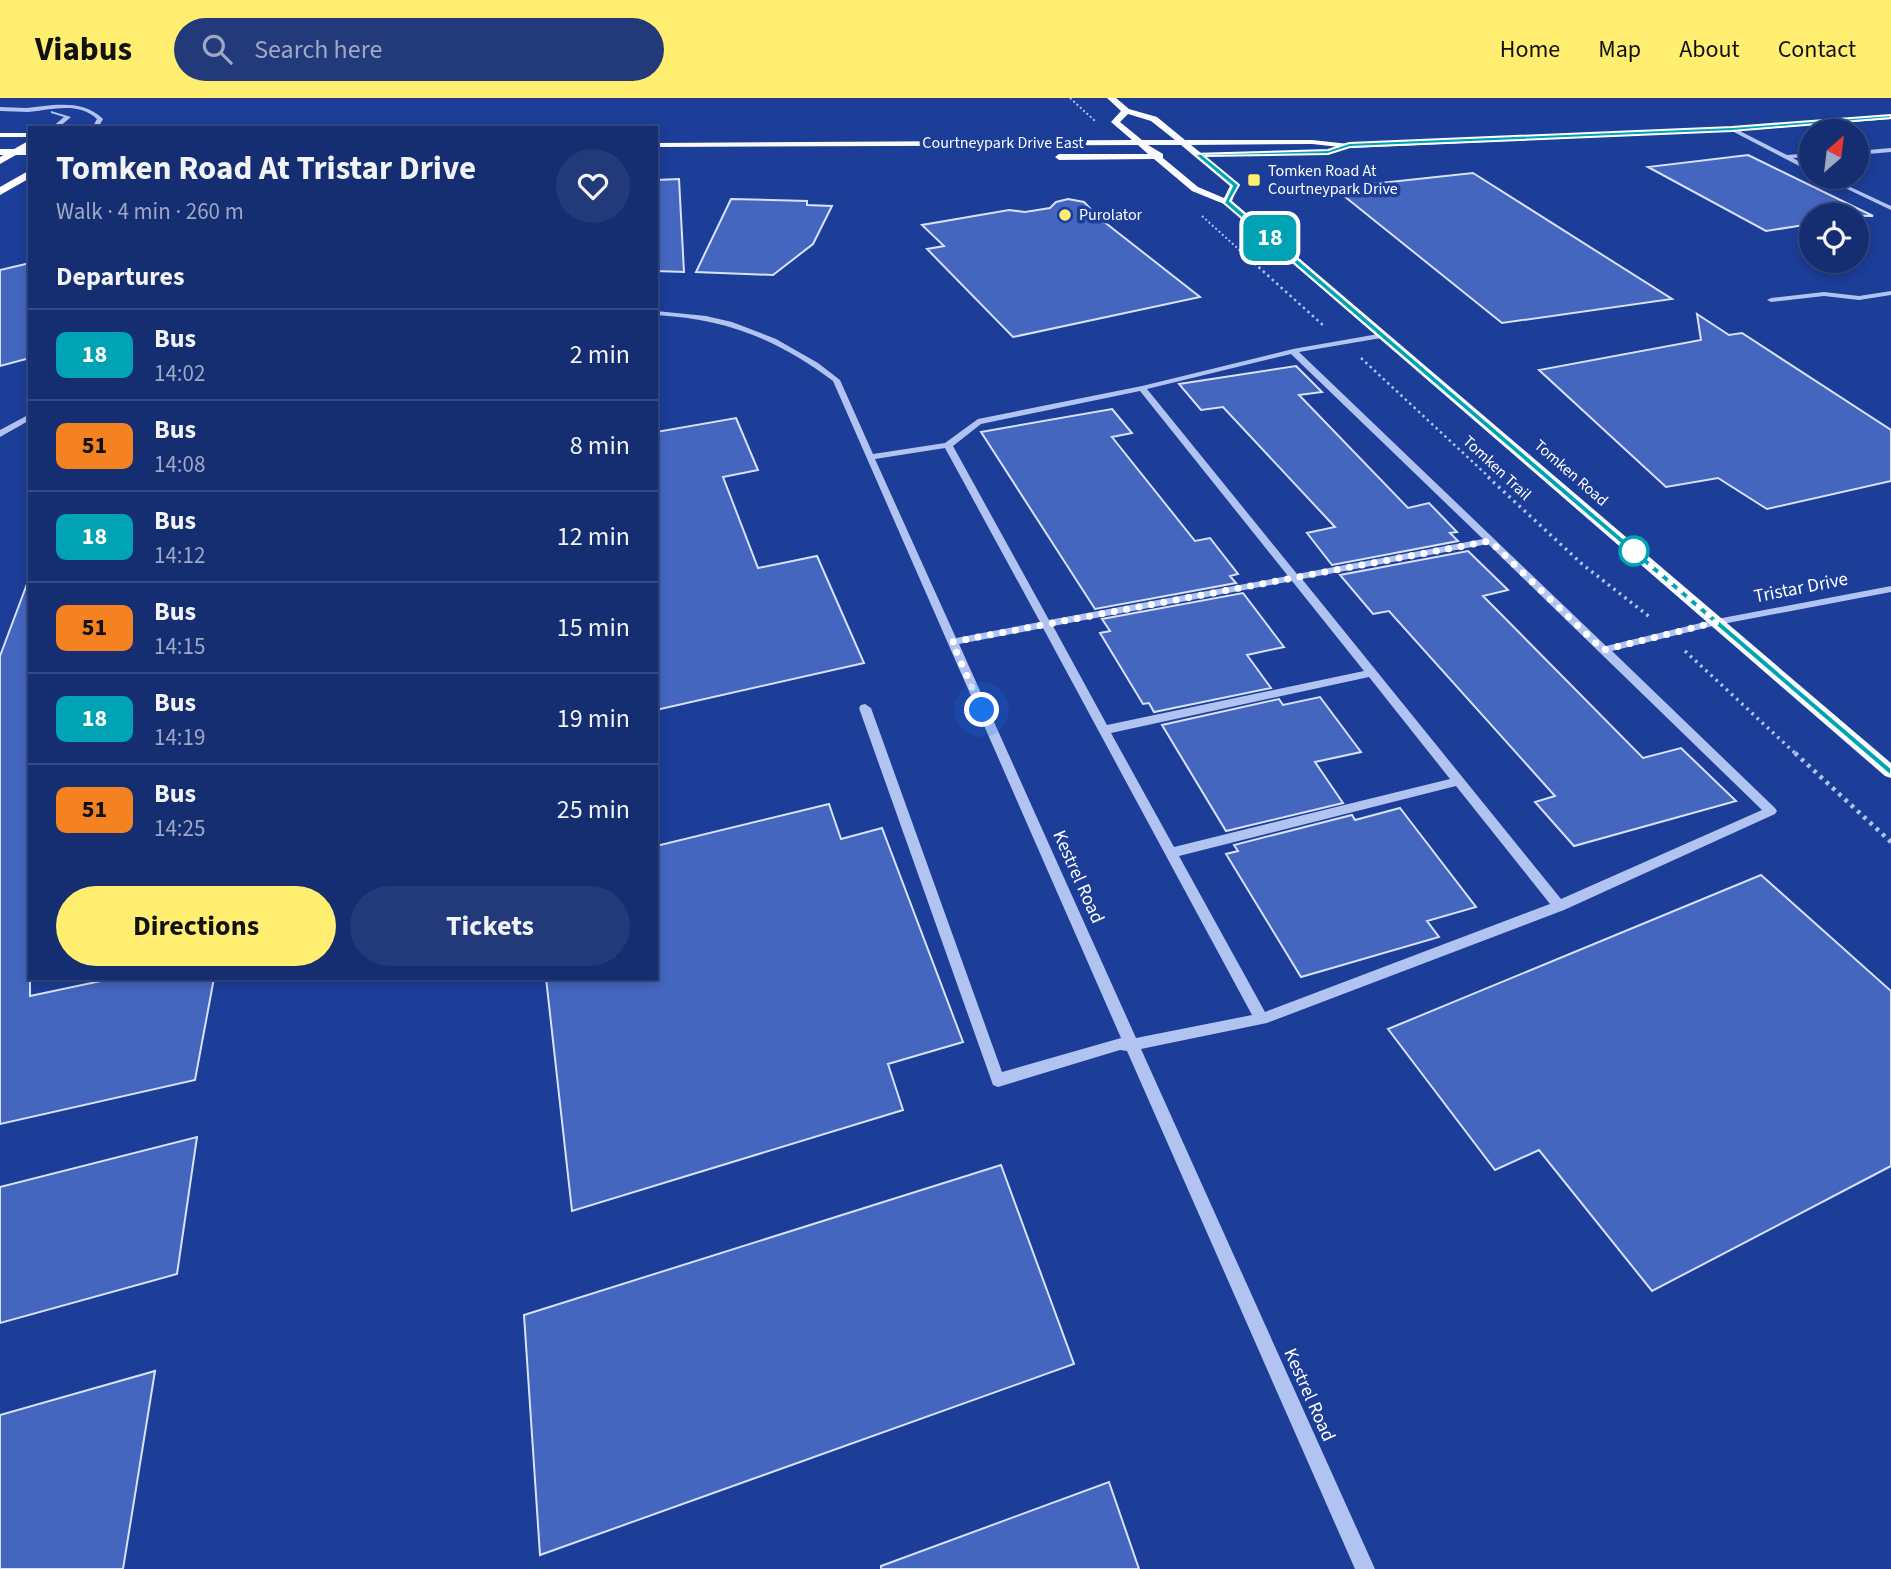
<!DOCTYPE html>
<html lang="en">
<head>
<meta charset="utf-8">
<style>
  :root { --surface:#152e72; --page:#223a7a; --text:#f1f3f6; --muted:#9da8c4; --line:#344a84; --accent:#ffee70 }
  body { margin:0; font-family:"Source Sans 3",sans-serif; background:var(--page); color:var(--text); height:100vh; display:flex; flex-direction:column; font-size:26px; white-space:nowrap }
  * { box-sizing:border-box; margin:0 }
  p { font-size:23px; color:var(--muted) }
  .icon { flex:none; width:38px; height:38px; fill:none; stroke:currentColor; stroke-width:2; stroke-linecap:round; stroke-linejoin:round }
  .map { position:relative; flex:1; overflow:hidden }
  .sheet { position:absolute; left:28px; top:28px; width:630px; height:854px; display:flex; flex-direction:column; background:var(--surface); border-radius:0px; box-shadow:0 4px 10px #0003,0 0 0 2px var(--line) }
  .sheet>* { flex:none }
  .badge { padding:0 14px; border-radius:10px; font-size:24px; line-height:46px }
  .needle { width:46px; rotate:28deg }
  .fabs { position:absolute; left:1799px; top:21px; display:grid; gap:14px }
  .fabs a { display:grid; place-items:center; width:70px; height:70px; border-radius:50%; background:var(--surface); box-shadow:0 4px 10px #0003,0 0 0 2px var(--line); font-size:35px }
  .you { position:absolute; width:35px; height:35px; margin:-18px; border:5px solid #fff; border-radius:50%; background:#1a73e8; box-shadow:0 0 0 10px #1a73e833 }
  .map>.badge { position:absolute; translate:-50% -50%; box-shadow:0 0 0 4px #fff }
  h2 { padding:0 28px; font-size:26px; line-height:63px }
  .round { display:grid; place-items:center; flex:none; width:74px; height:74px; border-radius:37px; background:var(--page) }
  .overview { display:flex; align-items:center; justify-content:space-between; height:119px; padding:0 28px }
  h1 { font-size:33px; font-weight:700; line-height:52px }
  .cta { display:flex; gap:14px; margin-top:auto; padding:14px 28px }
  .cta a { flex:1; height:80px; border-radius:42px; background:var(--accent); color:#111; font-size:28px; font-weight:700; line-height:80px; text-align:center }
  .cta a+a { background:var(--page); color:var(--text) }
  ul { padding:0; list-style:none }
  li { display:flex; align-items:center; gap:21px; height:91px; padding:0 28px; border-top:2px solid var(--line) }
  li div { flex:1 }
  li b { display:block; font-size:26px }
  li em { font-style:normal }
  li .badge { min-width:77px; font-weight:700; text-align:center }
  header { display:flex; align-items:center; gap:42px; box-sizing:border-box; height:98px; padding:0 35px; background:var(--accent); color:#111 }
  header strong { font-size:33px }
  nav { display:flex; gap:38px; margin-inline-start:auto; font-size:24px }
  .search { width:490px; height:63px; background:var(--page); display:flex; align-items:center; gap:18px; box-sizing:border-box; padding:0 24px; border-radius:38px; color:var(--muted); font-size:26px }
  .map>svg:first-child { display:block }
  .building { fill:#4466bf; stroke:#d8e2fb; stroke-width:2 }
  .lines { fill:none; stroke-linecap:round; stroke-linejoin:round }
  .path-far3 { stroke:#b1c3f0; stroke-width:2; stroke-dasharray:2 2.5; stroke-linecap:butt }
  .path-far2 { stroke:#b1c3f0; stroke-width:2.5; stroke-dasharray:2.5 3.5; stroke-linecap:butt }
  .path-far1 { stroke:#b1c3f0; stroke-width:3.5; stroke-dasharray:2.5 4.5; stroke-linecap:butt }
  .path { stroke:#b1c3f0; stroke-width:4.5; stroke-dasharray:3.5 5; stroke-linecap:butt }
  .minor { fill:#b1c3f0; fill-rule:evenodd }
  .major { fill:#fafbff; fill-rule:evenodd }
  .highway { fill:#fff; fill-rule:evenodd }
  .line { fill:#00a3b4; stroke:#fff; stroke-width:2 }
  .walk { stroke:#fff; stroke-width:7; stroke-dasharray:0 12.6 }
  .poi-dot { fill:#ffee70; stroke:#1c3d98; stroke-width:2.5 }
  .stop-dot { fill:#fff; stroke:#00a3b4; stroke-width:3.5 }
  .labels { text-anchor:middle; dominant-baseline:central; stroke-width:7; stroke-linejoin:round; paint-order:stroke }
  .far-street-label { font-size:16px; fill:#fff; stroke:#1c3d98 }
  .far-poi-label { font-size:16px; fill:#fff; stroke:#1c3d98; text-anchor:start }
  .street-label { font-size:19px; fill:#fff; stroke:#1c3d98 }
</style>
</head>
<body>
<header>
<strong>Viabus</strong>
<div class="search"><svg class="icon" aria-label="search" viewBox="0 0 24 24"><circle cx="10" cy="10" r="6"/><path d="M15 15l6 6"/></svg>Search here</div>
<nav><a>Home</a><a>Map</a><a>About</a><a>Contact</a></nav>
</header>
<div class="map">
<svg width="1891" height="1471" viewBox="0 0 1891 1471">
  <rect width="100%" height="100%" fill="#1c3d98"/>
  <!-- building -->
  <path class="building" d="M1748 57 1873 118 1811 117V126L1766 133 1648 69Z
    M1473 75 1672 201 1502 225 1334 90Z
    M679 81 684 174 656 173V82Z
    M731 101 807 103V107L832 108 813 146 773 177 696 174Z
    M1068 101 1084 104 1098 119 1200 199 1013 239 927 151 944 148 922 127 1009 112 1025 114 1050 110 1056 104Z
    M30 165V260L0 268V172Z
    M1697 216 1729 237 1742 235 1891 332V383L1767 411 1718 380 1666 389 1539 272 1701 242Z
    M1296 268 1322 294 1299 297 1408 410 1429 405 1457 434 1450 435 1458 443 1332 467 1307 435 1335 429 1223 309 1201 312 1179 286Z
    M1112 311 1132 335 1112 339 1195 443 1210 440 1238 476 1230 478 1236 485 1095 511 981 334Z
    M736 320 758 372 723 379 758 470 817 458 864 565 656 612V334Z
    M1468 453 1508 492 1483 498 1643 660 1681 650 1736 703 1574 748 1535 704 1555 698 1389 513 1373 516 1340 477Z
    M27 486H30V898L115 880H214L195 982 0 1026V558Z
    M1243 495 1284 549 1247 557 1271 590 1154 614 1149 605 1143 606 1100 535 1110 533 1102 521Z
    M1320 599 1361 654 1315 664 1343 705 1226 733 1162 627 1279 601 1283 607Z
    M829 706 841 741 882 730 963 944 888 966 903 1012 572 1113 546 880H656V748Z
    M1400 710 1476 809 1427 823 1439 839 1301 879 1226 756 1238 753 1234 747 1352 717 1355 722Z
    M1761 777 1891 893V1068L1652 1193 1539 1052 1495 1072 1388 931Z
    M197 1039 177 1176 0 1225V1089Z
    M1001 1067 1074 1266 540 1457 524 1217Z
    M155 1273 123 1471H0V1317Z
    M1109 1384 1139 1471H881V1468Z"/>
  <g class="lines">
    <!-- path-far3 -->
    <path class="path-far3" d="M1070 0 1095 23
      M1202 118 1256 167"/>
    <!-- path-far2 -->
    <path class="path-far2" d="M1254 165 1325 229
      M1361 260 1490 380"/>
    <!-- path-far1 -->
    <path class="path-far1" d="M1488 379 1582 466 1651 520
      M1685 553 1796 656"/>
    <!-- path -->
    <path class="path" d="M1795 655 1891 744"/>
    <!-- minor -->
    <path class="minor" d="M53 7C72 6 89 7 103 21L98 30H92L97 21C78 3 51 12 28 14 19 14 9 13 0 13V9L26 10Z
      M51 13 71 19 58 30H51L64 19 51 15Z
      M1732 29 1787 57 1811 55V59L1793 60 1811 70V74L1730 32Z
      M1891 50V54L1857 57V53Z
      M1822 79H1829L1891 108V112Z
      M1891 193V197L1859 202 1824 198 1771 204 1767 202 1771 200 1824 194 1859 198Z
      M656 213 706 218 732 224 776 241 818 265 840 282 873 356 945 345 978 321 1142 288 1293 251 1384 235H1387V239L1299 254 1606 548 1717 521 1891 488V494L1717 527 1612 553 1775 710 1777 713 1775 716 1564 812 1267 925 1141 951 1375 1471H1355L1127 953 1120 952 998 989 993 987 859 610 861 607 865 606 871 610 1002 974 1121 940 833 283C777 241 726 221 656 217ZM1291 256 1483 441 1297 476 1147 291ZM1140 293 1288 478 1049 522 953 348 981 326ZM945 350 1040 524 956 540 875 361ZM1488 446 1762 712 1561 801 1302 481ZM1292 483 1364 573 1107 627 1053 528ZM1043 530 1252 917 1136 940 959 546ZM1369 579 1450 681 1174 749 1111 635ZM1456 688 1550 806 1265 914 1179 758Z
      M30 316V322L0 339V332Z"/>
    <!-- major -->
    <path class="major" d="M1107 0H1116L1129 11 1157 19 1185 42H1312L1349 46 1732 29 1891 17V21L1732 33 1349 50 1312 46 1191 47 1238 85 1232 103 1891 665V680L1885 678 1224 106 1192 93 1154 61 1059 62 1055 59 1059 56H1148L1138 47 656 49V45L1132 42 1111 24 1121 13ZM1128 16 1151 23 1175 42H1142L1120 24ZM1148 47H1181L1230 88 1224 100 1198 89 1163 60V56Z
      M0 35H30V39H0Z
      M0 51H30V57H0Z"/>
    <!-- highway -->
    <path class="highway" d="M30 42V49L0 66V59Z
      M30 72V80L0 97V89Z"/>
  </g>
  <!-- line -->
  <path class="line" d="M1891 17V20L1732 33 1350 49 1328 56 1204 58 1239 87 1230 103 1891 670V678L1224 105 1232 88 1194 56 1328 52 1349 45 1732 29Z"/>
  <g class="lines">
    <!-- walk -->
    <path class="walk" d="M982 612 952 544 1490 443 1603 552 1717 524 1634 453"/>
  </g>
  <!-- markers -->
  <g class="poi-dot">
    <rect x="1247" y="75" width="14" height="14" rx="3.5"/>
    <circle cx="1065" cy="117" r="7"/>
  </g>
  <circle class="stop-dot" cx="1634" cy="453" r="14"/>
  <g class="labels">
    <!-- far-street labels -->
    <g class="far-street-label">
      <text x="1003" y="45">Courtneypark Drive East</text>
      <text transform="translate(1497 370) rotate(43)">Tomken Trail</text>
      <text transform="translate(1571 375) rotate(41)">Tomken Road</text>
    </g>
    <!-- far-poi labels -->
    <g class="far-poi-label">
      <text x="1268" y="73">Tomken Road At<tspan x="1268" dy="18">Courtneypark Drive</tspan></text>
      <text x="1079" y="117">Purolator</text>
    </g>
    <!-- street labels -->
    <g class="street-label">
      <text transform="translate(1801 490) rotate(-11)">Tristar Drive</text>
      <text transform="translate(1078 779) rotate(66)">Kestrel Road</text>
      <text transform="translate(1309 1297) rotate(66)">Kestrel Road</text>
    </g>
  </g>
</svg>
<div class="fabs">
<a><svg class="needle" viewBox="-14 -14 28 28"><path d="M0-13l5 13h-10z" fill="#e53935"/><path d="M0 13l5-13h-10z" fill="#9da8c4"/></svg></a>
<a><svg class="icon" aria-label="locate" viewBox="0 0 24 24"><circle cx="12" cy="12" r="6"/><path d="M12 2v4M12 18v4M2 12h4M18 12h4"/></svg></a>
</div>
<div class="you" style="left:982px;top:612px"></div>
<b class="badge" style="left:1270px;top:140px;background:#00a3b4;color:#fff">18</b>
<section class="sheet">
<div class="overview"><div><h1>Tomken Road At Tristar Drive</h1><p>Walk · 4 min · 260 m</p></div><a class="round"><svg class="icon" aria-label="heart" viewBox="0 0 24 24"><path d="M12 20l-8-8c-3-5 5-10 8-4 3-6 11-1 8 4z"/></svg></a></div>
<h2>Departures</h2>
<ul>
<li><span class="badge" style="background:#00a3b4;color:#fff">18</span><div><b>Bus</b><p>14:02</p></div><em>2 min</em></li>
<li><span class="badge" style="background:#f58220;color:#111">51</span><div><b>Bus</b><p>14:08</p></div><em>8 min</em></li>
<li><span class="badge" style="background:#00a3b4;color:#fff">18</span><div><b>Bus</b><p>14:12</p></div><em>12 min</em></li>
<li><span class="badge" style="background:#f58220;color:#111">51</span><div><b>Bus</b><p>14:15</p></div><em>15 min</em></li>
<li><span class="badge" style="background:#00a3b4;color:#fff">18</span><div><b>Bus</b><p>14:19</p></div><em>19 min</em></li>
<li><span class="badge" style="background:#f58220;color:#111">51</span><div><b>Bus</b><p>14:25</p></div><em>25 min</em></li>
</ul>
<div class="cta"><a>Directions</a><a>Tickets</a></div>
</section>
</div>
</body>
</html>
